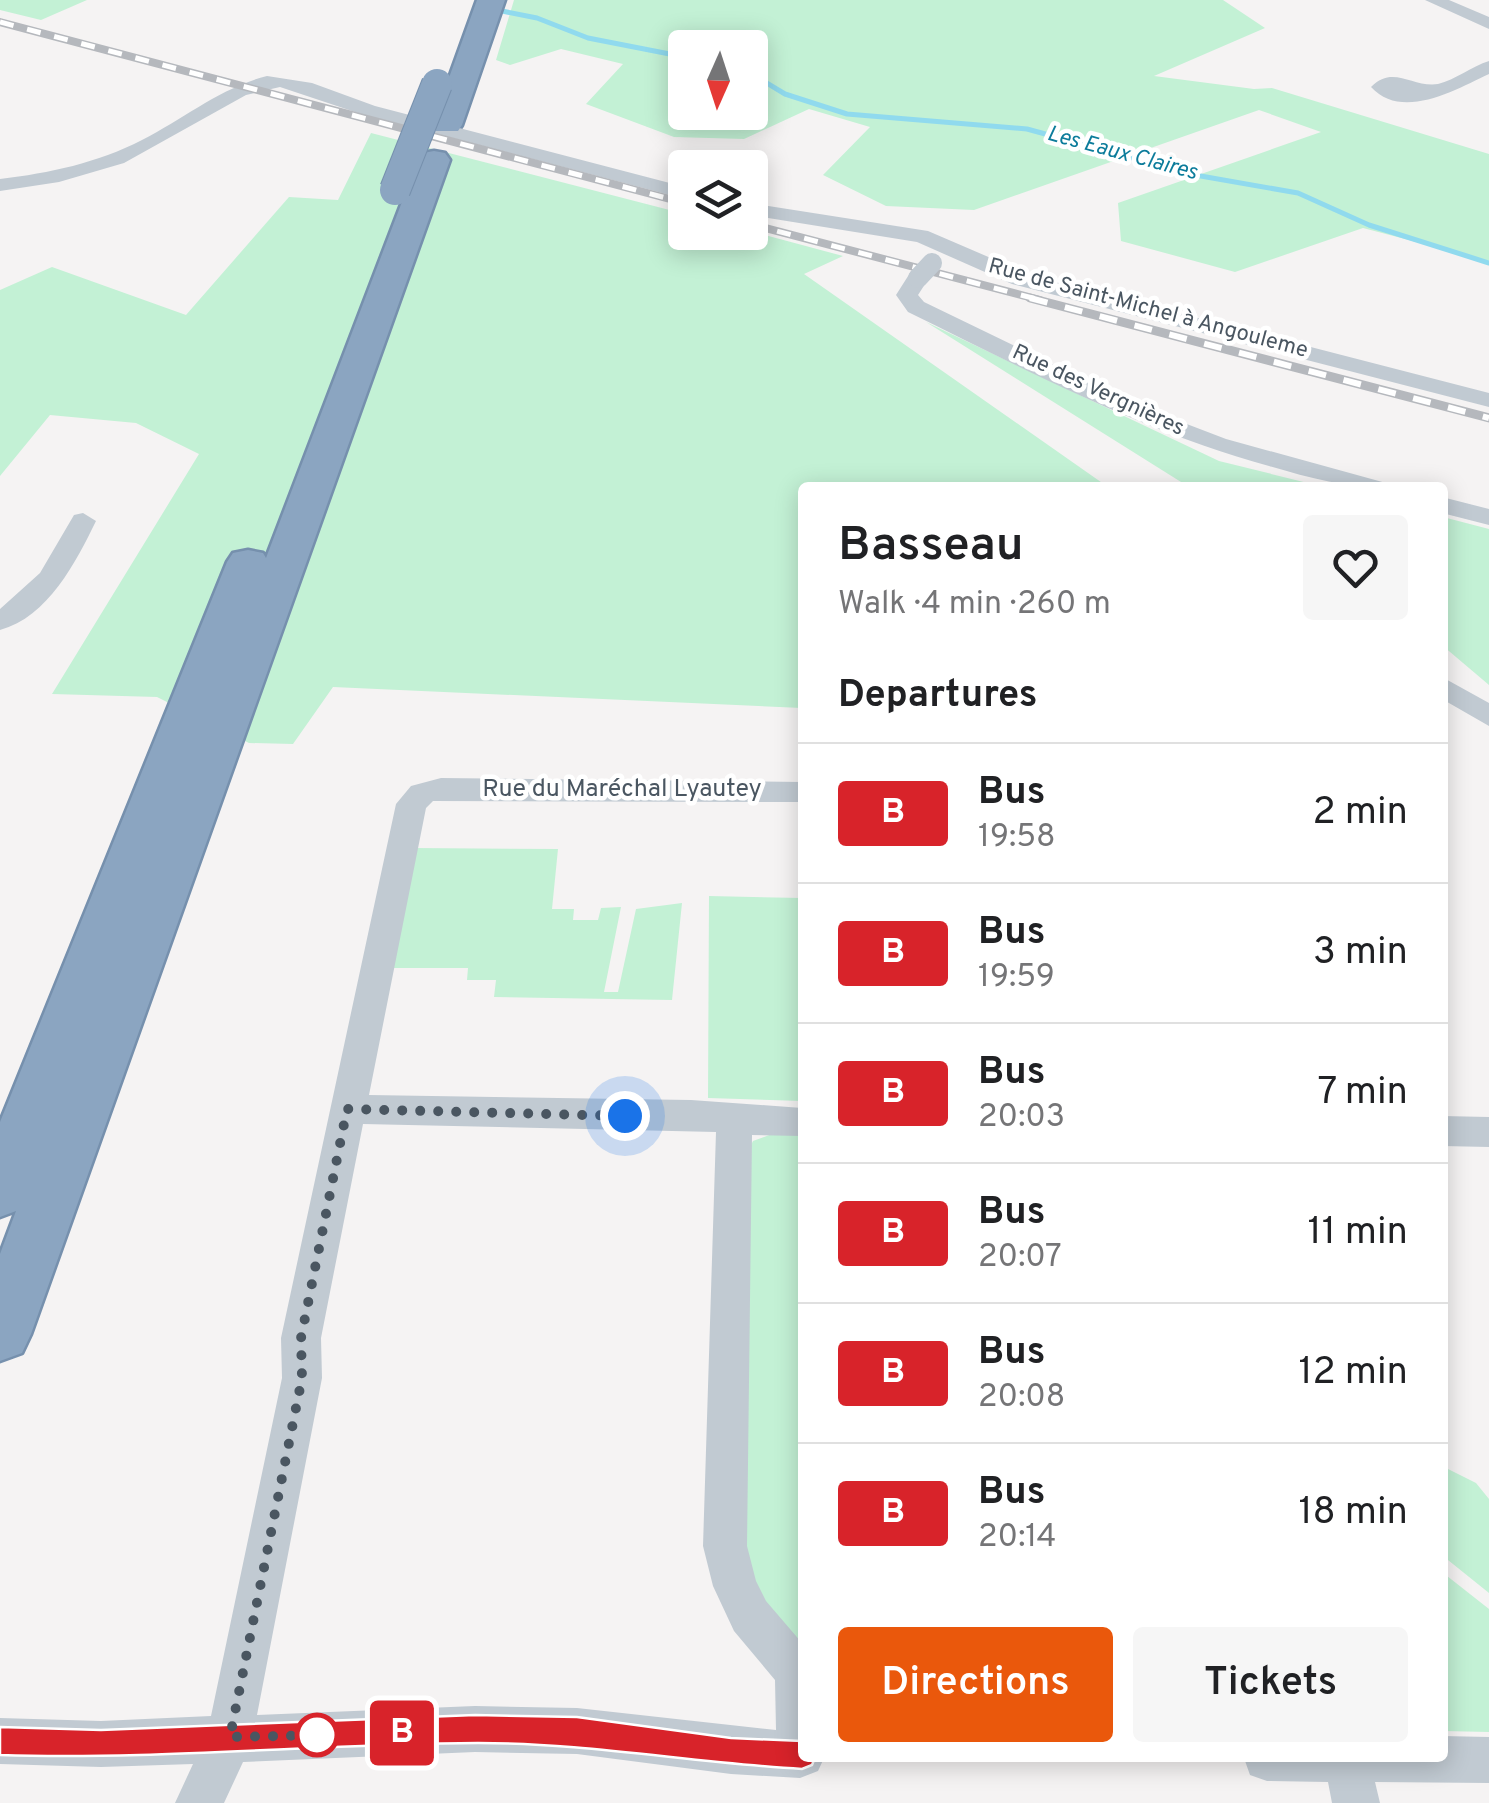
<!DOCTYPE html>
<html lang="en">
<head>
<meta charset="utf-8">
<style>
  :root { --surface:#fff; --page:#f6f6f6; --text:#202124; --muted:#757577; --line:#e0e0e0; --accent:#ea580c }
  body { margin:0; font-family:Overpass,sans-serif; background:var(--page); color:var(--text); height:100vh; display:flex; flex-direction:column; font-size:38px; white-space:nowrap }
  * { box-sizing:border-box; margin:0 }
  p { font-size:32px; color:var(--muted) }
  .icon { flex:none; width:55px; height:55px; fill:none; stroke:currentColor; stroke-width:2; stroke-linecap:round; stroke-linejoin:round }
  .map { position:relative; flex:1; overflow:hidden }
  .sheet { position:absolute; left:798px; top:482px; width:650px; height:1280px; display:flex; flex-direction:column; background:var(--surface); border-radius:10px; box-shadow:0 5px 25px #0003 }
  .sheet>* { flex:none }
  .badge { padding:0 20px; border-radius:8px; font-size:35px; line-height:65px }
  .needle { width:65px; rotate:183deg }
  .controls { position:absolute; left:668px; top:30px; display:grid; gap:20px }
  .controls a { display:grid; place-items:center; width:100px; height:100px; border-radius:10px; background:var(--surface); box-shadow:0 5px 25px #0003; font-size:50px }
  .you { position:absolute; width:50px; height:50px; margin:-25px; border:8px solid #fff; border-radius:50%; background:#1a73e8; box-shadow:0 0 0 15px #1a73e833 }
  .map>.badge { position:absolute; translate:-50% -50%; box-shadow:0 0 0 5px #fff }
  h2 { padding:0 40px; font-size:38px; line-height:90px }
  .round { display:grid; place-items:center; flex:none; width:105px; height:105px; border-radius:10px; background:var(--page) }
  .headline { display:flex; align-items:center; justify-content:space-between; height:170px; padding:0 40px }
  h1 { font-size:48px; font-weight:600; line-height:75px }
  .button { display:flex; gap:20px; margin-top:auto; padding:20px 40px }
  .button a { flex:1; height:115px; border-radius:10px; background:var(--accent); color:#fff; font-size:40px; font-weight:600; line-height:115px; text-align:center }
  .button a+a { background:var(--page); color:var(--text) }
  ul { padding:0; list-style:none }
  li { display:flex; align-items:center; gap:30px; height:140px; padding:0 40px; border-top:2px solid var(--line) }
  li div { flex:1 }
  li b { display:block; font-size:38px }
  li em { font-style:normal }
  li .badge { min-width:110px; font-weight:700; text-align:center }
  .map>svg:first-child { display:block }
  .green { fill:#c3f1d5; fill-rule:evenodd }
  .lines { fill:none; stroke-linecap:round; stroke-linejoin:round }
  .stream { stroke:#90daee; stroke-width:5 }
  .highway-casing { stroke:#7690ad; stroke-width:5 }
  .minor { fill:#c1cad2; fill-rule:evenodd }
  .highway { fill:#8ba5c1; fill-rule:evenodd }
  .rail-far1-casing { stroke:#b5b8bd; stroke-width:8 }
  .rail-casing { stroke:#b5b8bd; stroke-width:9 }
  .rail-far1 { stroke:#fff; stroke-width:5; stroke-dasharray:14; stroke-linecap:butt }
  .rail { stroke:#fff; stroke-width:6; stroke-dasharray:18; stroke-linecap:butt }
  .highway-bridge-casing { stroke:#7690ad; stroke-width:32; stroke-linecap:butt }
  .minor-bridge { stroke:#c1cad2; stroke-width:20 }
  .highway-bridge { stroke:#8ba5c1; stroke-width:30 }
  .line { fill:#d8232a; stroke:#fff; stroke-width:2.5 }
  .walk { stroke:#4a5661; stroke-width:10; stroke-dasharray:0 18 }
  .stop-dot { fill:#fff; stroke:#d8232a; stroke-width:5 }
  .labels { text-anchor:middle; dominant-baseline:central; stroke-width:9; stroke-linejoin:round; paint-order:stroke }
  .far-water-label { font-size:22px; font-style:italic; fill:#0c7c9b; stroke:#fff }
  .far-street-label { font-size:22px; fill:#4a5661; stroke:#fff }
  .street-label { font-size:25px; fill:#4a5661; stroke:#fff }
</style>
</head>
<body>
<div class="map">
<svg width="1489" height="1803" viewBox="0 0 1489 1803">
  <rect width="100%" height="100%" fill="#f5f3f3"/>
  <!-- green -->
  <path class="green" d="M0 0H87L41 20 0 10Z
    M514 0H1223L1265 28 1154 76 1254 89 1272 88 1489 154V261L1363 228 1235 272 1121 241 1118 203 1321 132 1259 110 974 210 886 206 823 175 870 127 809 109 744 139 674 137 586 104 623 64 561 49 510 65 496 60ZM685 48H750V112H685Z
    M371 133 685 214V232L750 231 843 256 804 274 1108 487 802 488V708L333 687 293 744 249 743 157 697 52 694 199 454 136 423 50 415 0 476V290L52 267 186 315 289 197 338 200Z
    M926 322 1219 461 1324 487H1189Z
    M1443 517 1489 529V685L1443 646Z
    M414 848 558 849 552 909H574L573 920H598L601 908 621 907 604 992H618L636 909 682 903 672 1000 494 997 496 980H467L468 968H391Z
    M709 896 802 898V1101L708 1098Z
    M772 1134 802 1135V1647L762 1600 740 1558 748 1151 753 1141Z
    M1442 1466 1476 1483 1489 1499V1593L1443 1556Z
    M1442 1572 1489 1609V1732L1443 1731Z"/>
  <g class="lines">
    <!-- stream -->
    <path class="stream" d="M502 11 537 18 588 38 685 57
      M750 73 785 94 847 114 1027 129 1195 175 1298 193 1369 225 1489 263"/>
    <!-- highway casing -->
    <g class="highway-casing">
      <path id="highway" d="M477 0H505L462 125 458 131H436L432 125Z
        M434 151 445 153 450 160 31 1334 22 1353 0 1361V1254L16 1211 0 1217V1122L227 562 233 553 248 550 263 553 266 558 418 160 423 153Z"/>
    </g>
    <!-- minor -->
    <path class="minor" d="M1425 0H1449L1489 17V29Z
      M1489 61V74C1455 90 1402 121 1371 87 1393 64 1413 88 1438 84 1455 80 1472 66 1489 61Z
      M267 76 312 83 375 106 685 187V199L361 114 280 87 246 95 124 163 59 182 0 191V179C50 173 97 163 142 140 185 118 220 88 267 76Z
      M750 203 928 231 1028 274 1489 393V407L1012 284 917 242 750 215Z
      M918 271 929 278 918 295 924 302 1137 405 1226 439 1386 483 1389 488C1346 488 1310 478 1269 466 1141 431 1026 370 908 312L896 295 910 273Z
      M1442 497 1489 509V525L1442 513Z
      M83 513 96 521C76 562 48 617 0 630V609L40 573 74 515Z
      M1442 677 1489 703V726L1442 699Z
      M441 778 802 782V802L433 801 426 808 369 1095 691 1100 802 1108V1136L752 1135 747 1546 756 1581 766 1601 802 1643V1758H824L818 1771 800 1778 731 1774 577 1754 475 1752 243 1762 224 1803H175L193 1764 101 1767 0 1764V1718L101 1721 211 1716 282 1378 281 1338 396 804 411 786ZM363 1124 716 1132 703 1546 713 1586 734 1631 775 1680 776 1730 577 1708 475 1706 257 1715 322 1378 321 1338Z
      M1442 1116 1489 1117V1147L1442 1146Z
      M1442 1736 1489 1737V1783L1375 1782 1380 1803H1332L1328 1782 1267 1781 1250 1775 1244 1758H1442Z"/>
    <!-- highway -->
    <use href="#highway" class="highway"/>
    <!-- rail-far1 casing -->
    <g class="rail-far1-casing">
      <path id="rail-far1" d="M0 22 685 203
        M750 224 1040 300"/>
    </g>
    <!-- rail casing -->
    <g class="rail-casing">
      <path id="rail" d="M1030 298 1489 418"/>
    </g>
    <!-- rail-far1 -->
    <use href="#rail-far1" class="rail-far1"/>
    <!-- rail -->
    <use href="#rail" class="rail"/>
    <!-- highway-bridge casing -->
    <g class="highway-bridge-casing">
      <path id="highway-bridge" d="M395 190 437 84"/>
    </g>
    <!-- minor-bridge -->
    <path class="minor-bridge" d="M918 278 932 263"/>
    <!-- highway-bridge -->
    <use href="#highway-bridge" class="highway-bridge"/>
  </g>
  <!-- line -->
  <path class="line" d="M475 1715 577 1717 731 1738 802 1741 812 1745 816 1755 812 1765 802 1769C693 1763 588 1743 478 1743 318 1744 160 1760 0 1755V1727L101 1730Z"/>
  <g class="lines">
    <!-- walk -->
    <path class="walk" d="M317 1735H331L230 1737 302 1378 301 1338 347 1109 625 1116"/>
  </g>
  <!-- markers -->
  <circle class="stop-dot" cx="317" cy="1735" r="20"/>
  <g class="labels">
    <!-- far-water labels -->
    <g class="far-water-label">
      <text transform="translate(1122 154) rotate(15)">Les Eaux Claires</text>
    </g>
    <!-- far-street labels -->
    <g class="far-street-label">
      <text transform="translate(1148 309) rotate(15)">Rue de Saint-Michel à Angouleme</text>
      <text transform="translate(1098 391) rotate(25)">Rue des Vergnières</text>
    </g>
    <!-- street labels -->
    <g class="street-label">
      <text x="622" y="790">Rue du Maréchal Lyautey</text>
    </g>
  </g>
</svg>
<div class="controls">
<a><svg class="needle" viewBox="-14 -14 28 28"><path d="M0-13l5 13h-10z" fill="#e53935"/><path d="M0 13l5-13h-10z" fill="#757577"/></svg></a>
<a><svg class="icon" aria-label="layers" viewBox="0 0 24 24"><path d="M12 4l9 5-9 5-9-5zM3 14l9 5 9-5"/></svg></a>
</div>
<div class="you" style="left:625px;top:1116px"></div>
<b class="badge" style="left:402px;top:1733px;background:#d8232a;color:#fff">B</b>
<section class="sheet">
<div class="headline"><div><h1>Basseau</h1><p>Walk · 4 min · 260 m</p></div><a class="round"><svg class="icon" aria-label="heart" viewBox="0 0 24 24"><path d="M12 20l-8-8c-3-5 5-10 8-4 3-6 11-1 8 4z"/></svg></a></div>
<h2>Departures</h2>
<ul>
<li><span class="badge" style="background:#d8232a;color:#fff">B</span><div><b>Bus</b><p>19:58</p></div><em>2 min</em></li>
<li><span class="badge" style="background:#d8232a;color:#fff">B</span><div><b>Bus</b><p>19:59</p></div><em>3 min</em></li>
<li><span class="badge" style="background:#d8232a;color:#fff">B</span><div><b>Bus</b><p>20:03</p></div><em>7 min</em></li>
<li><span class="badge" style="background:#d8232a;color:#fff">B</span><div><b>Bus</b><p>20:07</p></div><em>11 min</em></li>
<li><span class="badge" style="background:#d8232a;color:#fff">B</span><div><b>Bus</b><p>20:08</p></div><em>12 min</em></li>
<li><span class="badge" style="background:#d8232a;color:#fff">B</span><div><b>Bus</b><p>20:14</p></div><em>18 min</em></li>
</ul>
<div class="button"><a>Directions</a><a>Tickets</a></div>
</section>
</div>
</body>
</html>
